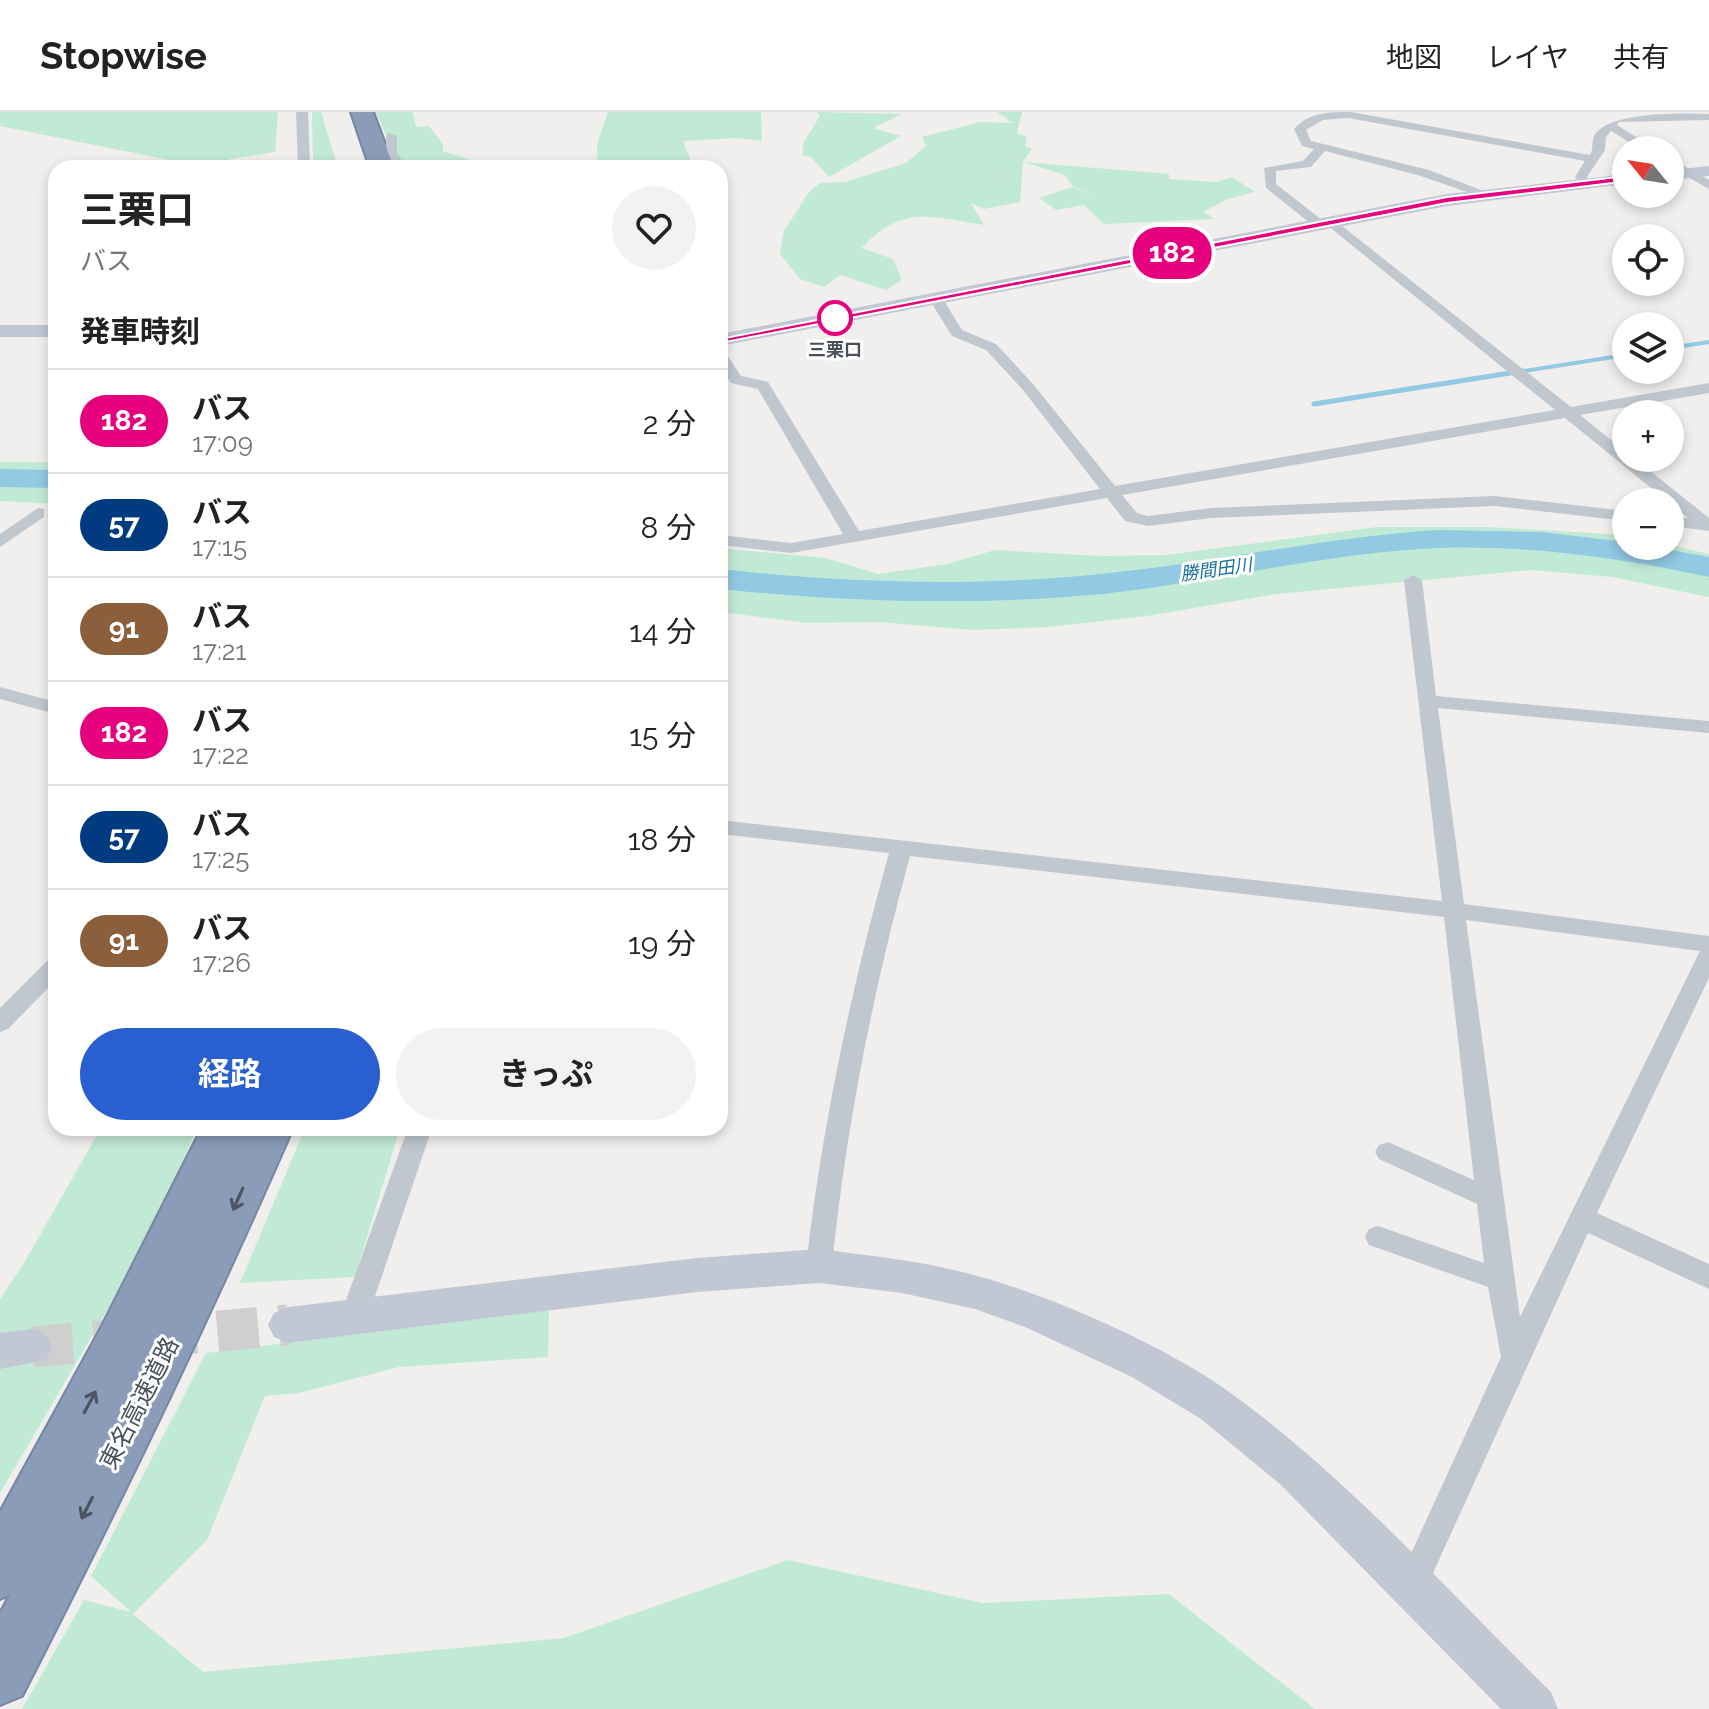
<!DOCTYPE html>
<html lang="ja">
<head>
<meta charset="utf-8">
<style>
  :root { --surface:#fff; --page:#f2f2f2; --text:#222; --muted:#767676; --line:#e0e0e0; --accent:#2a5fcf }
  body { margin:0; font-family:Raleway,"Noto Sans JP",sans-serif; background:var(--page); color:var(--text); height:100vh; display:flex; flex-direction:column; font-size:30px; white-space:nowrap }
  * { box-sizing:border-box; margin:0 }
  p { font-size:26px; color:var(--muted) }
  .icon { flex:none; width:44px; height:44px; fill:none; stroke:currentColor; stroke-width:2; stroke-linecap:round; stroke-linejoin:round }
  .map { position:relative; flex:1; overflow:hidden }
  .details { position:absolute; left:48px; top:48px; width:680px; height:976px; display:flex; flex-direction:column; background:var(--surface); border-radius:24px; box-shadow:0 4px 12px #0003 }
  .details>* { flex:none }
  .badge { padding:0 16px; border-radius:26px; font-size:28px; line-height:52px }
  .needle { width:52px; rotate:300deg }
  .fabs { position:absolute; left:1612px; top:24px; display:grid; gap:16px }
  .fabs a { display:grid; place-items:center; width:72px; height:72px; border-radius:50%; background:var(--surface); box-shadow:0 4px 12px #0003; font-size:40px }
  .map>.badge { position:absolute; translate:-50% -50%; box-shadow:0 0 0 4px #fff }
  h2 { padding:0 32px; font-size:30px; line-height:72px }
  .round { display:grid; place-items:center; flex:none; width:84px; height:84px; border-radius:42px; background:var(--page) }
  .overview { display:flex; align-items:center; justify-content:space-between; height:136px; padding:0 32px }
  h1 { font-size:38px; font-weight:700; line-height:60px }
  .action { display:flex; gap:16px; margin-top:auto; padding:16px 32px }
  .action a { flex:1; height:92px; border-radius:48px; background:var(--accent); color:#fff; font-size:32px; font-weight:700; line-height:92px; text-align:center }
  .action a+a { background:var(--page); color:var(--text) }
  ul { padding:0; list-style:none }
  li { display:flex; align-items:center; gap:24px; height:104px; padding:0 32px; border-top:2px solid var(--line) }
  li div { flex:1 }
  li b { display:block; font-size:30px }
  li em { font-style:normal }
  li .badge { min-width:88px; font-weight:700; text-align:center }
  header { display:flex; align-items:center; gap:48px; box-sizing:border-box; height:112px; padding:0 40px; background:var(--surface); border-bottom:2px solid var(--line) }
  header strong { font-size:38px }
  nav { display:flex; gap:44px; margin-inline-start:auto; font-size:28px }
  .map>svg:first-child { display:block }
  .green { fill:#c1ead6 }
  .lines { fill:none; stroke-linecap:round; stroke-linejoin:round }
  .stream-far1 { stroke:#92c9e3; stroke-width:4 }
  .stream { stroke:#92c9e3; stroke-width:5 }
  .river { fill:#92c9e3; fill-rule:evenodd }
  .secondary-tunnel { stroke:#cfcfd0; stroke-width:41; stroke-dasharray:41 21; stroke-linecap:butt }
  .highway-casing { stroke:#7687a4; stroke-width:4 }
  .street { fill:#c0c7cf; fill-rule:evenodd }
  .secondary { fill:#c1c8d3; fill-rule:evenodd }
  .highway { fill:#8b9cb8; fill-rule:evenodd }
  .oneway { stroke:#4b545f }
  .line { fill:#e6007e; stroke:#fff; stroke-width:2 }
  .stop-dot { fill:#fff; stroke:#e6007e; stroke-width:4 }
  .labels { text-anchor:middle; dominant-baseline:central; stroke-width:6; stroke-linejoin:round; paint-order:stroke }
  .far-stop-label { font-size:18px; font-weight:bold; fill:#48505a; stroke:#fff }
  .far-water-label { font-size:18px; font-style:italic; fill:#1a719b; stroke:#fff }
  .near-street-label { font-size:24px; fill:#48505a; stroke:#fff }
</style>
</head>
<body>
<header>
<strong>Stopwise</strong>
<nav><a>地図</a><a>レイヤ</a><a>共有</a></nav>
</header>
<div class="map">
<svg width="1709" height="1597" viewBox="0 0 1709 1597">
  <rect width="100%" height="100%" fill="#f1efee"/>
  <!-- green -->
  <path class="green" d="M0 0H278L275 40 194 53 0 14Z
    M312 0H321L338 56H313Z
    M376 0H413L416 15 429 14 443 32V39L477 50 465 56H407L391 35Z
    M608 0H761L762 29 736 26 683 29 694 56H598L597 31Z
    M817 0 902 2 873 16 901 24 829 65 811 45 802 43 804 30 820 4Z
    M997 0H1022L1017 21 1027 25 1025 34 1032 37 1023 50 1169 62V67L1217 70 1232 65 1255 80 1228 87 1203 100 1215 107 1104 112 1084 93 1056 98 1039 86 1072 75 1100 86 1072 74 1065 63 1023 50 1020 90 984 97 971 91 984 113C931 105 902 92 862 136L893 147 902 168 886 178 840 163 824 175 800 167 780 142 784 119 809 80 820 71 845 70 906 51 926 34 922 25 980 10 1013 11Z
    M0 350H56V392L0 389Z
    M1377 415H1488L1626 423V434L1670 433 1709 442V485L1612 465 1530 458 1277 482 1147 504 1048 515 973 518 878 510 807 511 720 500V436L826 446 878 462 947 452 995 438 1102 444 1166 443Z
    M101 1016H197L156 1115 0 1381V1187L24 1151Z
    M305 1016H400L355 1165 240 1171Z
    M549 1198 548 1245 399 1255 299 1281 265 1284 207 1428 133 1502 203 1560 564 1526 788 1448 983 1491 1169 1482 1315 1597H22L84 1488 131 1500 91 1464 206 1241Z"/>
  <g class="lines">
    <!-- stream-far1 -->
    <path class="stream-far1" d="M1670 236 1709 230
      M1511 261 1626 243"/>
    <!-- stream -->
    <path class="stream" d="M1314 292 1523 259"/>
    <!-- river -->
    <path class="river" d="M0 357 56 358V376L0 375Z
      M1438 418 1541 420 1626 430V434H1649L1709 445V465C1620 446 1529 433 1438 436 1325 441 1214 470 1102 482 974 494 847 490 720 477V457C847 471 974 475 1101 462 1214 451 1325 425 1438 418Z"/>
    <!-- secondary-tunnel -->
    <path class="secondary-tunnel" d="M32 1235 288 1213"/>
    <!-- highway casing -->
    <g class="highway-casing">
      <path id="highway" d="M351 0H373L394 56H370Z
        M202 1016H293C209 1208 118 1397 22 1584L0 1593V1501L10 1483 0 1487V1400L101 1216Z"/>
    </g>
    <!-- street -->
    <path class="street" d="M296 0H308L310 56H298Z
      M1351 0 1590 43C1594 36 1591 31 1594 24 1607 0 1679 1 1709 2V8L1619 10 1617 13 1656 38H1642L1611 19 1606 25 1605 38 1587 65 1591 71 1585 75 1575 65 1585 49 1348 6 1323 8 1306 18 1311 29 1429 58 1491 82 1481 85 1421 64 1325 39 1311 55 1276 59V72L1327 112 1315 115 1266 76 1264 56 1303 49 1314 37 1302 34 1294 17C1309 0 1329 0 1351 0Z
      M387 21 397 24V40L406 56H394L385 40Z
      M1670 46 1709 68V77L1670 55Z
      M1332 106 1571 295 1709 271V281L1580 303 1626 340V346H1634L1709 406V419L1670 414V404L1688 406 1565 306 1122 383 1137 401 1148 404 1211 396 1495 384 1626 399V409L1495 394 1211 406 1148 414 1125 409 1107 386 791 441 720 433V423L791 431 843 422 758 277 731 271 720 255V239L725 240 741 264 768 270 859 419 1100 377 1023 278 986 238 952 224 929 187 936 183 941 184 962 218 996 232 1033 272 1115 374 1555 298 1327 113 1326 110Z
      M38 396 44 397V405L0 435V422Z
      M1413 463 1422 468 1436 584 1709 609V621L1438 596 1464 792 1709 824V866L1597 1101 1709 1152V1177L1588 1121 1423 1483 1412 1487 1401 1483 1397 1472 1501 1245 1488 1175 1369 1133 1365 1125 1369 1117 1378 1114 1484 1151 1477 1092 1379 1047 1375 1040 1379 1033 1388 1030 1474 1068 1444 805 910 744C873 879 846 1015 832 1154L828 1162 819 1165 810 1162 806 1154C822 1014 851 877 889 741L720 722V708L1442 789 1404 468ZM1466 808 1700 839 1520 1205Z
      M0 575 56 590V602L0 587Z
      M56 846V868L8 917 0 920V896L48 848Z
      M408 1016H432L368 1205 364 1213 354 1217 344 1213 340 1205Z"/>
    <!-- secondary -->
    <path class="secondary" d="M1709 54V64L1670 68V58Z
      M1626 62V72L1447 94 720 234V222L1447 82Z
      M0 213H56V225H0Z
      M819 1137C871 1144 924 1149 974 1163 1050 1183 1170 1236 1232 1282 1348 1366 1449 1480 1551 1580L1558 1597H1501L1280 1372 1201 1307 1132 1265 1025 1215 975 1197 902 1181 819 1171 697 1180 288 1231 274 1225 268 1213 274 1201 288 1195 697 1146Z
      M32 1217 46 1222 52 1235 46 1248 0 1257V1221Z"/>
    <!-- highway -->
    <use href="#highway" class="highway"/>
  </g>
  <!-- one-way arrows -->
  <defs><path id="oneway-shaft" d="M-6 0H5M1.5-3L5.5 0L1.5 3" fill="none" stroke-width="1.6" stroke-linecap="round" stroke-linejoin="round" transform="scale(2)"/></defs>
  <g class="oneway">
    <use href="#oneway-shaft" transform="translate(238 1087) rotate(114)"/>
    <use href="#oneway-shaft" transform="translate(90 1290) rotate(-62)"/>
    <use href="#oneway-shaft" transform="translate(87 1396) rotate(117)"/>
  </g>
  <!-- line -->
  <path class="line" d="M1626 64 1629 69 1447 91 720 231 715 228 1447 85Z"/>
  <!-- markers -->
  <circle class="stop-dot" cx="835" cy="206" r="16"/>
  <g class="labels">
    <!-- far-stop labels -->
    <g class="far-stop-label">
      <text x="835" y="237">三栗口</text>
    </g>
    <!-- far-water labels -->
    <g class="far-water-label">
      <text transform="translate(1216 457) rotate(-8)">勝間田川</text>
    </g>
    <!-- near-street labels -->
    <g class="near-street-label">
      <text transform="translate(139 1291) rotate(-63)">東名高速道路</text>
    </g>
  </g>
</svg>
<div class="fabs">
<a><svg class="needle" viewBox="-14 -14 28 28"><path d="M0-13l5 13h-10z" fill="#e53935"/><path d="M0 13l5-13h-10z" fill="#767676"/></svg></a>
<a><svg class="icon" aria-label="locate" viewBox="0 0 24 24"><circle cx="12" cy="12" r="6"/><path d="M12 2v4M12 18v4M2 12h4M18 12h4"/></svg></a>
<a><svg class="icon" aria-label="layers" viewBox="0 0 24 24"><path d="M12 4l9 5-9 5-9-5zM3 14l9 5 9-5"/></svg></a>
<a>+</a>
<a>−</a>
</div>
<b class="badge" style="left:1172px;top:141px;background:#e6007e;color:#fff">182</b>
<section class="details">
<div class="overview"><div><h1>三栗口</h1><p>バス</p></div><a class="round"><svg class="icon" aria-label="heart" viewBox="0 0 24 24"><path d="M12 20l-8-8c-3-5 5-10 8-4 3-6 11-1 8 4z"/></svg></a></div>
<h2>発車時刻</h2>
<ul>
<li><span class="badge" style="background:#e6007e;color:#fff">182</span><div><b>バス</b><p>17:09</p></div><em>2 分</em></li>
<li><span class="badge" style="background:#003b80;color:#fff">57</span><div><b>バス</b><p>17:15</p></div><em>8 分</em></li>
<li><span class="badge" style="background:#8b5e3c;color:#fff">91</span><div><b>バス</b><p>17:21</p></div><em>14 分</em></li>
<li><span class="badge" style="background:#e6007e;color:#fff">182</span><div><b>バス</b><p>17:22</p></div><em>15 分</em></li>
<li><span class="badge" style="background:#003b80;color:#fff">57</span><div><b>バス</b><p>17:25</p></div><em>18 分</em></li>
<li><span class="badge" style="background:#8b5e3c;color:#fff">91</span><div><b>バス</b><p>17:26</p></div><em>19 分</em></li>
</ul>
<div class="action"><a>経路</a><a>きっぷ</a></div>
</section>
</div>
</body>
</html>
